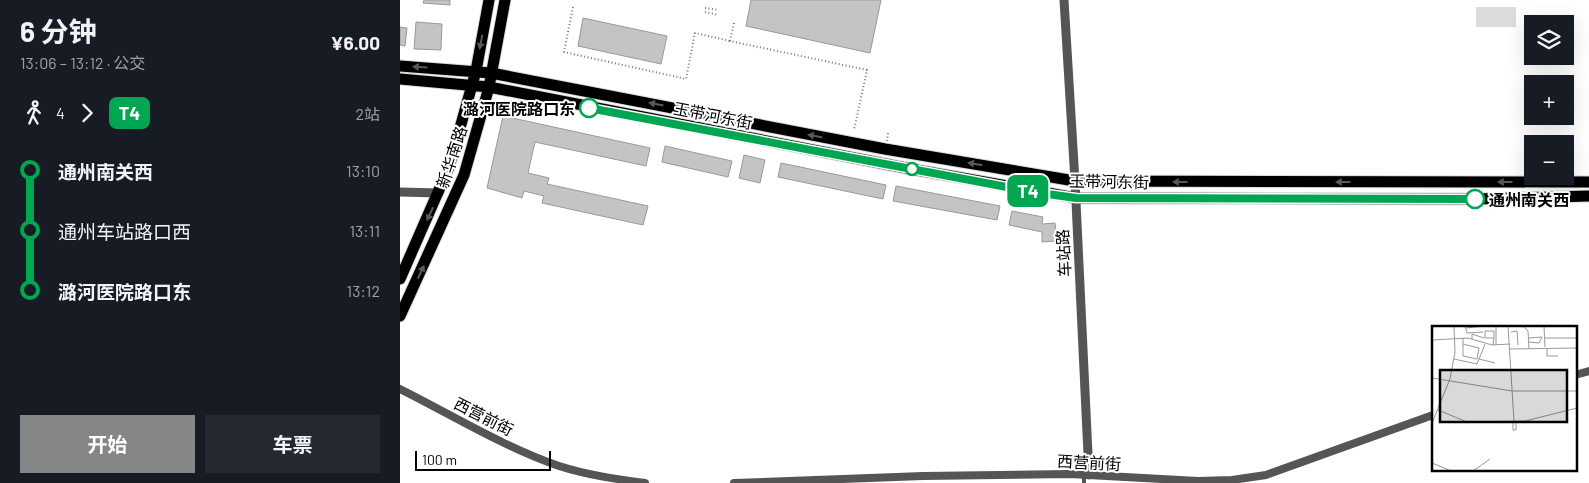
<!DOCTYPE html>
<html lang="zh">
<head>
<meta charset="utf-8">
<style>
  :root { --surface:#171b24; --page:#242831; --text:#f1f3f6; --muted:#9ea1a6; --accent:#858687 }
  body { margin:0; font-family:Barlow,"Noto Sans SC",sans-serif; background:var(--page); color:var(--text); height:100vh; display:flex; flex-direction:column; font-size:19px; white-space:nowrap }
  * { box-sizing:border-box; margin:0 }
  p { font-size:16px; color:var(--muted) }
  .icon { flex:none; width:28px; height:28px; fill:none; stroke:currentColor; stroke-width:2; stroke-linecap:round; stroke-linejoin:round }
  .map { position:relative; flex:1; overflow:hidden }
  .side { display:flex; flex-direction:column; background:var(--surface); width:400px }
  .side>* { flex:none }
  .badge { padding:0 10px; border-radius:8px; font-size:18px; line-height:32px }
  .controls { position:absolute; left:1124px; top:15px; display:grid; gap:10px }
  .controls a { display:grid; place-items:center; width:50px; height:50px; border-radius:0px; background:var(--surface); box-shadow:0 5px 20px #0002; font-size:25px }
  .scale { position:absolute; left:15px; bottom:12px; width:136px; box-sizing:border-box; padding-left:5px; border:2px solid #000; border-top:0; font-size:14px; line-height:18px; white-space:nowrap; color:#000; -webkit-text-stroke:4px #fff; paint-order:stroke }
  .map>.badge { position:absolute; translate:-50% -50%; box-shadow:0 0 0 2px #fff }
  .legs { display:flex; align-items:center; gap:8px; height:55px; padding:0 20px; font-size:16px }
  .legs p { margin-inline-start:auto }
  .overview { display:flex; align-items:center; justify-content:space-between; height:85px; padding:0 20px }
  h1 { font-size:28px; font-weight:700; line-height:38px }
  .button { display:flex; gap:10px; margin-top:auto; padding:10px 20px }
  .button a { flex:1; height:58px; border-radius:0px; background:var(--accent); color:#fff; font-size:20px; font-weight:700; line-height:58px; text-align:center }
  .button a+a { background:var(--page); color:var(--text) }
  ul { padding:0 20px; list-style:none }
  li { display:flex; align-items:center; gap:18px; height:60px; font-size:19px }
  li i { display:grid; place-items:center; width:8px; height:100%; margin:0 6px; background:currentColor }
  li i::after { content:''; width:12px; height:12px; margin:-6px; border:4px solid; border-radius:50%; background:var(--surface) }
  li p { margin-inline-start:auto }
  li:first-child i { background:linear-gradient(#0000 50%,currentColor 0) }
  li:last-child i { background:linear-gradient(currentColor 50%,#0000 0) }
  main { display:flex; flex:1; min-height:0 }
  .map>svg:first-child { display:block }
  .green { fill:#dcdcdc }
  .building { fill:#c4c4c4; stroke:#999 }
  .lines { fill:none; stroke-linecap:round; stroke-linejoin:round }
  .primary-casing { stroke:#dbdbdb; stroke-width:13 }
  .path { stroke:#777; stroke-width:2; stroke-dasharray:1 2.5; stroke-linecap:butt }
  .service { stroke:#555; stroke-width:4 }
  .minor { stroke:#555; stroke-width:8 }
  .tertiary { stroke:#555; stroke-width:9 }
  .primary { stroke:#000; stroke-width:11 }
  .oneway { fill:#595959 }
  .line-1-casing { stroke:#fff; stroke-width:11 }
  .line-1 { stroke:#00a651; stroke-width:8 }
  .stop-1-dot { fill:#fff; stroke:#00a651; stroke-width:2.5 }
  .labels { text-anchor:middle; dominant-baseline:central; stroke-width:4; stroke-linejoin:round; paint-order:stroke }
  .stop-label { font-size:16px; font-weight:bold; fill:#000; stroke:#fff; text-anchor:end }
  .street-label { font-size:16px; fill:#000; stroke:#fff }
  .inset-road { fill:none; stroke:#999; stroke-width:1 }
  .view { fill:#000; fill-opacity:0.15; stroke:#000; stroke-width:2.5 }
  .inset-edge { fill:none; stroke:#000; stroke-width:2.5 }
</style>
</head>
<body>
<main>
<section class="side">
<div class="overview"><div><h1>6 分钟</h1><p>13:06 – 13:12 · 公交</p></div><b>¥6.00</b></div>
<div class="legs"><svg class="icon" aria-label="walk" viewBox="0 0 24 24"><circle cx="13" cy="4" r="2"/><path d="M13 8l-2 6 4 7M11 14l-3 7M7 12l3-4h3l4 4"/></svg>4<svg class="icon" aria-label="forward" viewBox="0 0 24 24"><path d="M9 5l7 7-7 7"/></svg><b class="badge" style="background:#00a651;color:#fff">T4</b><p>2站</p></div>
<ul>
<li><i style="color:#00a651"></i><b>通州南关西</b><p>13:10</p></li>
<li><i style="color:#00a651"></i><span>通州车站路口西</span><p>13:11</p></li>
<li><i style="color:#00a651"></i><b>潞河医院路口东</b><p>13:12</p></li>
</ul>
<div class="button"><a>开始</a><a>车票</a></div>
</section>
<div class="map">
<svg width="1189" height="483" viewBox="0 0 1189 483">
  <rect width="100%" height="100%" fill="#fff"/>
  <!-- green -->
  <path class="green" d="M1076 7H1116V27H1076Z"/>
  <!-- building -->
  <path class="building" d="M24 0H50V5L23 3Z
    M351 0H481L470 53 346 26Z
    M183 18 267 36 261 64 178 46Z
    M16 22 42 24 41 50 14 49Z
    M0 27 7 28 5 46 0 45Z
    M103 116 250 148 246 166 135 142 128 173 149 178 147 184 248 206 243 225 142 203 144 196 124 191 122 198 87 188Z
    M265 146 332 161 328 177 262 162Z
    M344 155 365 160 360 183 339 178Z
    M381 163 486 185 483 199 378 177Z
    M496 186 600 206 597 220 493 201Z
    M612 211 643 217 642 224 655 223 657 241 642 242V232L609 225Z"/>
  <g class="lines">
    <!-- primary casing -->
    <g class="primary-casing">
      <path id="primary" d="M0 66 91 73 485 149 675 181 1189 182
        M0 79 89 87 511 169 676 198 1076 199 1189 196
        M0 279 49 167 76 71 89 0
        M0 316 64 175 89 87 105 0"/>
    </g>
    <!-- path -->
    <path class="path" d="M173 7 164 52 286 79 295 33 330 41
      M305 8 319 10
      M305 12 318 15
      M334 23 330 41 467 70 454 130
      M487 141 488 133"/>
    <!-- service -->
    <path class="service" d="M684 475V483"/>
    <!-- minor -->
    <path class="minor" d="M1175 375 1189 371
      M0 389C52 415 104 447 159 466 187 475 216 479 245 483
      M334 483 523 476 670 474 798 481 832 480 866 475 1033 415"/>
    <!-- tertiary -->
    <path class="tertiary" d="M664 0 675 181 689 475
      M0 192 39 193"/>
    <!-- primary -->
    <use href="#primary" class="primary"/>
  </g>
  <!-- one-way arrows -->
  <defs><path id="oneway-solid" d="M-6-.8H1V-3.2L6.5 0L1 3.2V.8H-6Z" transform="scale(1.25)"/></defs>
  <g class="oneway">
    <use href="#oneway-solid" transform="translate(81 42) rotate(101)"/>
    <use href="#oneway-solid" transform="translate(20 67) rotate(-176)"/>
    <use href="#oneway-solid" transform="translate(256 104) rotate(-169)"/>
    <use href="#oneway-solid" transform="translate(415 136) rotate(-169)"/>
    <use href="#oneway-solid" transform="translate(575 164) rotate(-170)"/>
    <use href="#oneway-solid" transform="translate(780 182) rotate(-180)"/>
    <use href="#oneway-solid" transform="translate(943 182) rotate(-180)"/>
    <use href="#oneway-solid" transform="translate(1105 182) rotate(-180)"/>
    <use href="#oneway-solid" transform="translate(30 214) rotate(115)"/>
    <use href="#oneway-solid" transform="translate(21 272) rotate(-65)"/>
  </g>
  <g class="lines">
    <!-- line-1 casing -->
    <g class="line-1-casing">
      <path id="line-1" d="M189 108 633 192 676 198 1075 199"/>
    </g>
    <!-- line-1 -->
    <use href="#line-1" class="line-1"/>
  </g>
  <!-- markers -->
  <g class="stop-1-dot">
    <circle cx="189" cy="108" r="9"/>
    <circle cx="512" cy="169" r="6"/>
    <circle cx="1075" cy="199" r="9"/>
  </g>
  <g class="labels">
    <!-- stop labels -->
    <g class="stop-label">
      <text x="175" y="108">潞河医院路口东</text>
      <text x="1089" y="199" text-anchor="start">通州南关西</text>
    </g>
    <!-- street labels -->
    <g class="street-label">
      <text transform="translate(313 115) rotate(11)">玉带河东街</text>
      <text transform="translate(51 157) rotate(-72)">新华南路</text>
      <text transform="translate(709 181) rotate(1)">玉带河东街</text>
      <text transform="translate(663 253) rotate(-93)">车站路</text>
      <text transform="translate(84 416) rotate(27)">西营前街</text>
      <text transform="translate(689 462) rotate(3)">西营前街</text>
    </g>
  </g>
  <!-- overview -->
  <g transform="translate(1032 326)">
    <rect width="145" height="145" fill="#fff"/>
    <path class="inset-road" d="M33 0 35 7 51 6M64 0V19M76 0 82 95M91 0 96 5 97 22M112 0 113 21M34 2 52 0M79 6 85 5 86 19M31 12V30L45 33 47 22M97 12 110 11 107 17 97 16M113 12H145M40 13V8L52 12M0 14 36 12 60 19 78 18M31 18 47 22M61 19 62 12V5H53V12H62M115 22V30H126M78 23 145 22M22 33 45 38 53 18M47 33 63 37M0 52 80 65H145M6 84 35 96 93 95 145 82M81 95V104H84V96M0 97 18 53 23 26 22 0M0 137 17 144M41 145 58 133"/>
    <path class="view" d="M8 44H135V96H8Z"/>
    <rect width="145" height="145" class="inset-edge"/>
  </g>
</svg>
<div class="controls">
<a><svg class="icon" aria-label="layers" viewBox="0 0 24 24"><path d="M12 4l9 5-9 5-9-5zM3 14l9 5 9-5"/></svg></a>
<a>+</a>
<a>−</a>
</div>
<div class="scale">100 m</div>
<b class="badge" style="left:628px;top:191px;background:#00a651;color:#fff">T4</b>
</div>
</main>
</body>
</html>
